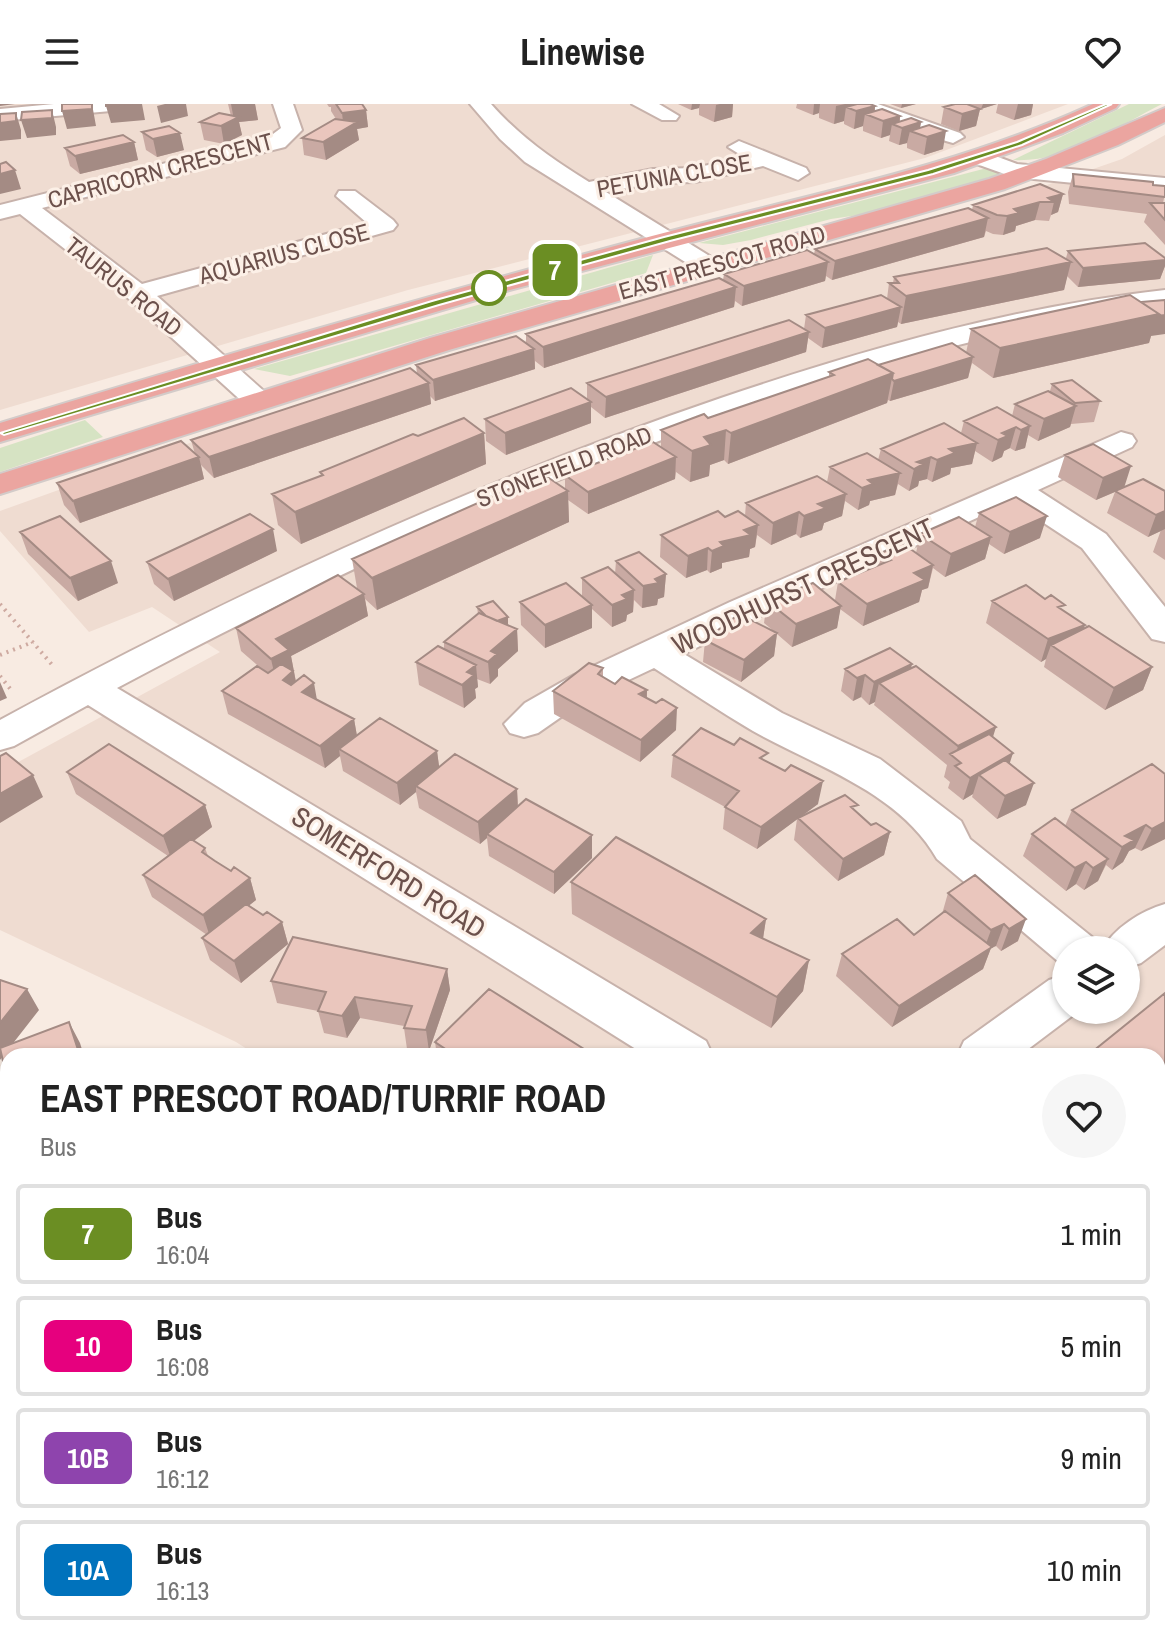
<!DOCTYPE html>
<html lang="en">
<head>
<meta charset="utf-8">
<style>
  :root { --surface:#fff; --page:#f6f6f6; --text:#222; --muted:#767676; --line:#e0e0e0 }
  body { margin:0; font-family:"Archivo Narrow",sans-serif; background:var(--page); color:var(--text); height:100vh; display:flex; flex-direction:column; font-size:30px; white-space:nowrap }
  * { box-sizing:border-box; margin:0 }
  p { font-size:26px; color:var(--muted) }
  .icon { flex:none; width:44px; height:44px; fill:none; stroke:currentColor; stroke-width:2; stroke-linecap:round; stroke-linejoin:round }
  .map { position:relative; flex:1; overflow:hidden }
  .details { position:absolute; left:0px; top:944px; width:1166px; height:600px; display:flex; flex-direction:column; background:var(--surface); border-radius:24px 24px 0 0; box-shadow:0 2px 6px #0004 }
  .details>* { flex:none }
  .badge { padding:0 16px; border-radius:12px; font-size:28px; line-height:52px }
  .tools { position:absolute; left:1052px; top:832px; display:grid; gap:16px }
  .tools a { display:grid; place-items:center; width:88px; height:88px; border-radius:50%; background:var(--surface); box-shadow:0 2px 6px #0004; font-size:40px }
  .map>.badge { position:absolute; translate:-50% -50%; box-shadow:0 0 0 4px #fff }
  .round { display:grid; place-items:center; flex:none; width:84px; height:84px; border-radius:42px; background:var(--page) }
  .head { display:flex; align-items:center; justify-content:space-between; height:136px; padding:0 40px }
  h1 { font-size:38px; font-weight:800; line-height:60px }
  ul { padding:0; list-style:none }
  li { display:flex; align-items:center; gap:24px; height:100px; margin:0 16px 12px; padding:0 24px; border:4px solid var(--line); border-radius:8px }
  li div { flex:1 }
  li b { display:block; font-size:30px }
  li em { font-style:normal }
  li .badge { min-width:88px; font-weight:700; text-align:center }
  header { display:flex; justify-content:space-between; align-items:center; height:104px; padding:0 40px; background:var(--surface); font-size:36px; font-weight:800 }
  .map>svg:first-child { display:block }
  .residential { fill:#efdcd1; fill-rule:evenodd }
  .green { fill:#d6e3c3 }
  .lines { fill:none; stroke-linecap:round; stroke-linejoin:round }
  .minor-casing { stroke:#c7b2ab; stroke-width:4 }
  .highway-casing { stroke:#d3cbc9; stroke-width:4 }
  .path { stroke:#ceaaa1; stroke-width:4; stroke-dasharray:2 5; stroke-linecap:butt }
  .minor { fill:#fff; fill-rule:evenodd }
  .highway { fill:#eba5a0; fill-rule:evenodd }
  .wall { fill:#c9aaa3 }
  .shaded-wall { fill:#a48b84 }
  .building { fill:#eac6bd; stroke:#a48b84; stroke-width:2 }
  .line { fill:#6b8e23; stroke:#fff; stroke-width:2 }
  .stop-dot { fill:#fff; stroke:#6b8e23; stroke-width:4 }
  .labels { text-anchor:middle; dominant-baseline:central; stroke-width:6; stroke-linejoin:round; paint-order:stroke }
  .far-street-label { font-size:24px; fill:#6c514c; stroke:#fcf0e7 }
  .street-label { font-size:28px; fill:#6c514c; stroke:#fcf0e7 }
</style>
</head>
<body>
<header><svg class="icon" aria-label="menu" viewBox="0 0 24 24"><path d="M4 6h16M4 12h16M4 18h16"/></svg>Linewise<svg class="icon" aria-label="heart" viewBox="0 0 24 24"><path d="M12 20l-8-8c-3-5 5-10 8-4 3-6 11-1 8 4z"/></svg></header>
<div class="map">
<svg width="1165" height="1544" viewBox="0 0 1165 1544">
  <rect width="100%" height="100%" fill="#f8ebe2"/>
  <!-- residential -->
  <path class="residential" d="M0 0H1068L925 54 408 186 0 306Z
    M1165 31V1544H834V1536H1158V952H258L236 938 0 826V668L220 548 152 503 89 528 0 427V407L237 322 1018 91 1122 55ZM1066 846H1126V906H1066Z"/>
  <!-- green -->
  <path class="green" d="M1129 0H1162C1116 23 1066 59 1013 56Z
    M987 64 1000 70 872 109 831 115 751 136 723 141 699 139Z
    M653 151 646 169 290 272 254 265Z
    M85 316 103 333 0 368V344Z"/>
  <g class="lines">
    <!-- minor casing -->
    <g class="minor-casing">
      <path id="minor" d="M54 0H132L122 6 0 17V5Z
        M273 0H293L302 26 285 43 42 104 142 180 367 119 336 92 339 87H355L393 116 397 121 393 126 157 192 266 289 271 295 266 301 256 304 246 301 129 195 20 110 0 115V101L269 33 281 24Z
        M470 0H491C520 33 552 55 589 78L653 65 695 64 744 53 728 43 739 37 806 64 809 69 798 76 763 62 695 78 653 79 606 88 716 156 720 161 716 166H698L525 58 500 35Z
        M632 0H659L679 12 676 16H662Z
        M848 0H878L960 29 964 33 953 39 946 37 851 4Z
        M979 46 1017 60 1165 74V88L1013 73 971 58 968 53Z
        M1165 186V202C1019 219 881 259 743 307 526 381 319 476 117 584L706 937 713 952H647L88 601 14 642 0 646V616C232 490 471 379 721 294 866 245 1012 203 1165 186Z
        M1121 328 1132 331 1136 337 1132 343 1038 386 1106 430 1165 503V538L1152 535 1082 444 1012 398 756 514 684 550 782 609 880 655 961 717 970 735 1092 833 1099 846H1066V861L1060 859 937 755C899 688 817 663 753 627 719 607 687 585 654 564L584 597 538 629 524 633 510 629 504 620 525 599 574 571 730 498Z
        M1165 800V841L1141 859 1126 864V846H1102C1114 824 1141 807 1165 800Z
        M1066 871V906H1080L1019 952H957L964 937 1049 876Z
        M0 1321 8 1324V1386L0 1383Z
        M24 1536H93L89 1544H21Z
        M436 1536H522L525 1544H440Z
        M702 1536H770L768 1544H700Z"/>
    </g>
    <!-- highway casing -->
    <g class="highway-casing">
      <path id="highway" d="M1093 0H1119L1116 4 1063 29 954 69 506 187 0 338V319C216 253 434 190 652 132 801 92 952 65 1093 0Z
        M1165 4V18L1118 41 1005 85 449 246 0 390V370L430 234 989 75 1046 55Z"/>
    </g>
    <!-- path -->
    <path class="path" d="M0 500 54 563
      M0 551 33 538
      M0 572 12 587"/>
    <!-- minor -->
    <use href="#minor" class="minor"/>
    <!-- highway -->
    <use href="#highway" class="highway"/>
  </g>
  <!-- wall -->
  <path class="wall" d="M228 0H255L258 16 239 18 242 31 224 40 204 36 200 18 231 12Z
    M327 0H362L366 6 368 23 357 25 359 36 326 56 304 51 302 34 336 15 331 7V3H329Z
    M678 0H733L732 13 714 18 699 11V4L691 6Z
    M797 0H855L875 2V7L900 12V17L921 18 920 23 943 45 924 51 907 44V39L899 41 889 37 890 31 881 34 863 27V22L854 25 844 20V17L834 20 819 14V9L813 11 796 4Z
    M890 0H916L901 4Z
    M967 0H997L981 5Z
    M998 0H1033L1031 11 1014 16 996 9Z
    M944 3 980 5 976 22 959 27 941 20Z
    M142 28 184 46 157 53 146 46Z
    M134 38 138 56 80 70 70 62 65 44Z
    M1073 70 1153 81 1165 90 1163 99H1165V141L1144 118 1147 110 1069 100 1068 88Z
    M1063 90 1058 108 1051 111 1049 117 1035 116 1016 122 1015 127 1003 131 993 130 986 127 984 133 832 176 826 172 825 177 742 202 735 197 734 203 544 264 535 257V265L435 297 430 292 431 300 214 374 201 361 204 375 80 419 64 401 57 379 195 350 191 336 417 270 416 261 526 239V230L723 176 724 170 814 150 815 145 972 106 973 101Z
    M1068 147 1165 154V162L1160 175 1078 183 1067 172 1064 186 901 220 898 218 897 223 822 244 808 234 806 248 605 314 591 303V319L506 351 486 337 485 315 587 295V279L804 225 806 211 887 195 889 179H893L894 173 1066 154Z
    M971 225 1151 232 1149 239 993 274 972 259 968 274 890 297 888 296 887 299 728 360 724 356 710 361 709 372 690 378 676 368 675 375 588 410 568 396 569 418 377 506 365 495 368 512 291 552 296 578 317 596 354 615 357 632 437 647 439 663 517 685 518 703 592 754 554 790 489 752 487 734 480 740 419 704 416 688 400 701 343 667 340 652 325 664 228 610 222 587 264 567 241 547 236 524 357 484 352 455 565 385V371L661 343V326L708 314 829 273V268L966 249Z
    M1052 280 1100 297 1094 318 1071 320 1070 323 1038 337 1028 331 1025 344 1015 347 1010 344 1004 347 1002 353 992 358 975 347 972 360 951 364 950 370 932 378 927 375 919 377 918 382 909 387 898 380 895 391 870 397 869 401 858 406 845 397 842 412 824 419 822 426 800 434 796 430 771 441 757 431 755 443 750 445 749 453 722 459V464L710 469 707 466 686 474 660 453 661 431 725 413 745 412 746 399 827 378 830 363 878 356 881 345 961 329 964 317 1012 312 1015 300 1050 287Z
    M484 329 486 360 301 440 278 421 272 390 321 372 320 368 418 332Z
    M1065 351 1124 383 1165 387V425L1148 433 1107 409 1115 388 1096 396 1058 373Z
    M979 409 1040 434 1004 450 989 440 985 455 945 473 933 464 928 484 922 486 919 498 863 522 840 505 837 524 792 543 777 530 774 552 741 578 703 558 705 536 776 529 764 519 767 497 835 496 838 478 878 461 881 449H916L920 430 975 423Z
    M1165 425V456L1153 448 1161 426Z
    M20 428 118 479 78 497 28 450Z
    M277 447 174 497 154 480 147 458Z
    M616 457 666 470 664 493 658 495 657 501 642 504 634 496 633 508 627 511 626 517 612 523 592 505V524L545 544 521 521 520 498 582 492V474L615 470Z
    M1045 495 1063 507 1084 525 1152 563 1143 586 1105 606 1044 563 1046 555 1041 558 986 519 992 497Z
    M477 503 508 521 517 525 518 547 498 565V572L490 580 477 575 478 583 475 585 476 594 464 604 419 581 416 558 444 545V538L478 510Z
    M603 564V573L615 580 647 586V594L676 626 640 658 554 610 553 587Z
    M911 564 993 633 1009 659 1026 701 997 715 972 693 973 690 963 696 948 684 950 678 944 673 947 661 874 601 875 598 869 601 861 593 853 597 841 587 845 565Z
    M673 651 766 657 818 700 802 712 857 708 871 721 890 728 884 751 838 777 794 736 797 715 757 745 723 725 725 703 671 673Z
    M67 668 205 701 212 723 194 737 205 744 208 752 231 767 250 774 256 796 249 801 263 811 282 818 288 840 241 879 210 856 202 834 207 831 152 793 143 771 168 752 76 690Z
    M1165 670V735L1141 747 1135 744 1129 747 1123 758 1112 766 1106 761 1098 777 1084 786 1076 780 1066 787 1023 752 1032 730 1065 722 1072 706Z
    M975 771 1018 837 1001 847 996 842 991 844 983 865 892 923 836 872 842 850 914 831 942 810 948 789Z
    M571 778 766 815 763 835 809 856 803 887 771 924 572 810Z
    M447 865 450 886 429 947 407 945 404 924V922L360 914 347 934 324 929 318 907 277 899 271 877Z
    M1165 889V1023L1162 1025 1158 1021V952Z
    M435 938 595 952H437Z
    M0 1131 8 1134V1242L0 1239Z
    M982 1536H1108L1130 1544H981Z"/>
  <!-- shaded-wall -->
  <path class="shaded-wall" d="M0 0H15L0 2Z
    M92 0 96 22 67 25 62 7Z
    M132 0H142L145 16 111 19 106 2Z
    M165 0H186L188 12 161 19 157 2Z
    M231 0H255L258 16 239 18 242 31 224 40 221 22 234 16Z
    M692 0H700L699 4 691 6Z
    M720 0H733L732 13 714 18 716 1Z
    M814 0H820L819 9 813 11Z
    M845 0H855L854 6 846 3 844 17 834 20 836 2Z
    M902 0H916L901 4Z
    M983 0H997L981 5Z
    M1018 0H1033L1031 11 1014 16Z
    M875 2 874 13 865 10 863 22 854 25 856 7Z
    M980 5 976 22 959 27 962 10Z
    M52 6 56 23V31L27 34 21 16Z
    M366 6 368 23 357 25 359 36 326 56 323 38 344 26 342 9Z
    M16 9 21 26V35L0 37V19Z
    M900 12 899 23 892 20 890 31 881 34 883 17Z
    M921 18 919 30 910 27 907 39 899 41 902 24Z
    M946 27 943 45 924 51 927 33Z
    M180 29 184 46 157 53 153 35Z
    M134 38 138 56 80 70 75 52Z
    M15 66 21 85 0 90V70Z
    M1063 90 1058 108 1051 111 1054 98 1048 94Z
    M1040 98 1035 116 1016 122 1015 127 1003 131 1007 112 1014 105Z
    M988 114 984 133 832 176 835 157Z
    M1165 156V162L1160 175 1078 183 1083 164Z
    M828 158 825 177 742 202 744 182Z
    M1071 158 1064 186 901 220 906 192Z
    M736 183 734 203 544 264 543 243Z
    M901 203 897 223 822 244 825 224Z
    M1159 210 1165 211V230L1151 232 1149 239 993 274 1000 244Z
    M809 228 806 248 605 314 606 293Z
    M534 245 535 265 435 297 433 276Z
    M973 253 968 274 890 297 894 277Z
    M893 269 887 299 728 360 731 329Z
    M429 279 431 300 214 374 209 353Z
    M591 298V319L506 351 505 329Z
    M1076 302 1070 323 1038 337 1044 315Z
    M1030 322 1025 344 1015 347 1021 326Z
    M1016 323 1010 344 1004 347 1002 353 992 358 998 336 1002 329Z
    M726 326 724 356 710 361 709 372 690 378 692 347 704 333Z
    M484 329 486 360 301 440 295 408Z
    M977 339 972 360 951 364 950 370 932 378 937 356 949 345Z
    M199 353 204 375 80 419 73 397Z
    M676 353 675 375 588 410V388Z
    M931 353 927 375 919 377 918 382 909 387 914 365 917 358Z
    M1131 362 1124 384 1096 396 1103 374Z
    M900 369 895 391 870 397 869 401 858 406 862 384 868 376Z
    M568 387 569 418 377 506 372 474Z
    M846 390 842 412 824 419 822 426 800 434 804 412 818 400Z
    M1165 407V425L1148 433 1156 411Z
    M799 408 796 430 771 441 773 419Z
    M1047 412 1040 434 1004 450 1010 428Z
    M758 421 755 443 750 445 749 453 722 459V464L710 469 712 447 720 438 744 426Z
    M273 425 277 447 174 497 168 475Z
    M991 433 985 455 945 473 951 450Z
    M708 444 707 466 686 474 688 452Z
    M111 457 118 479 78 497 70 474Z
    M933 461 928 484 922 486 919 498 863 522 867 500 914 469Z
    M666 470 664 493 658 495 657 501 642 504 643 482 655 475Z
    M634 486 633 508 627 511 626 517 612 523V501L622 491Z
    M364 490 368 512 291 552 298 589 276 577 271 555 276 535Z
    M592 501V524L545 544V521Z
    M841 502 837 524 792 543 796 520Z
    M508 513V524L493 519Z
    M1085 521 1077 543 1051 541 1046 555 1041 558 1048 535Z
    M517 525 518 547 498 565V572L490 580 488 558 491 547Z
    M777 529 774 552 741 578 744 556Z
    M912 560 907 583 879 579 875 598 869 601 874 578Z
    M476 561 478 583 475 585 476 594 464 604 462 581 467 568Z
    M1152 563 1143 586 1105 606 1114 584Z
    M865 571 861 593 853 597 857 574Z
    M0 578 7 594 0 597Z
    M314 579 318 602 302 588Z
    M647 586 646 609 639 590Z
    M677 604 676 626 640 658 641 636Z
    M354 615 358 638 339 645 340 652 325 664 320 642Z
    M996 623 989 646 961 659 955 654 958 642Z
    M437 647 440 669 416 682V688L400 701 397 679Z
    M1013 649 1006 671H979L973 690 963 696 970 674Z
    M33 671 43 693 0 719V690Z
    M823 677 818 700 757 745 761 723Z
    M1034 679 1026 701 997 715 1005 692Z
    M517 685 518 707 487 730V734L480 740 478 718Z
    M205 701 212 723 171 754 163 732Z
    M1165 709V735L1141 747 1152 725Z
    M1146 721 1135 744 1129 747 1123 758 1112 766 1122 743 1125 732Z
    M890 728 884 751 838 777 843 755Z
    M592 731V754L554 790V768Z
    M1108 755 1098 777 1084 786 1093 764Z
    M1086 758 1076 780 1066 787 1075 764Z
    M250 774 256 796 210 833 203 811Z
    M766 815 761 847 751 829Z
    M1026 815 1018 837 1001 847 1009 825Z
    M282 818 288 840 241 879 234 857Z
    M1004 820 996 842 991 844 983 865 892 923 899 902 983 848 991 826Z
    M809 856 803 887 771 924 777 893Z
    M447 865 450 886 429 947 426 926Z
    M27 885 39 906 0 956V919Z
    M355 893 360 914 347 934 342 912Z
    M69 918 80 939 84 952H80Z
    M8 1218V1235L2 1228Z
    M0 1475 8 1482V1493L0 1507Z"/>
  <!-- building -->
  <path class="building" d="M62 0H92V5L62 7Z
    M106 0H132L106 2Z
    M336 0H362L366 6 342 9Z
    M857 0H870L875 2 856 7 846 3Z
    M955 0H967L980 5 962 10 944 3Z
    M882 5 900 12 883 17 865 10Z
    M52 6V14L21 16 22 8Z
    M16 9V17L0 19V10Z
    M219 9 239 13 221 22 200 18Z
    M911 14 921 18 902 24 892 20Z
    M335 15 357 18 323 38 302 34Z
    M929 21 946 27 927 33 910 27Z
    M169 22 180 29 153 35 142 28Z
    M123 31 134 38 75 52 65 44Z
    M6 58 15 66 0 70V60Z
    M1073 70 1153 78V81L1165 82V93L1074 82Z
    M1040 80 1063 90 1048 94 1054 98H1040L1014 105 1019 109 1007 112 997 111 973 101Z
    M1150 99H1165V116Z
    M968 104 988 114 835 157 815 145Z
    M1145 139 1165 154V156L1083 164 1068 147Z
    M1047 144 1071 158 906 192 889 179H899L894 173Z
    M807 146 828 158 744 182 724 170Z
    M719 174 736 183 543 243 526 230Z
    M881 191 901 203 825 224 806 211Z
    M1130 191 1159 210 1000 244 971 225Z
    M1165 196V211L1158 212 1159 210 1141 198Z
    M789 216 809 228 606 293 587 279Z
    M516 232 534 245 433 276 416 261Z
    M952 239 973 253 894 277 892 275 893 269 878 261Z
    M868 255 893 269 731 329 726 326 704 333 711 341 692 347 661 326 704 310 708 314 834 271 829 268Z
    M410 264 429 279 209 353 191 336Z
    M1072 276 1100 297 1075 299 1052 280Z
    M571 284 591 298 505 329 485 315Z
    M1048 287 1076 302 1044 315 1015 300Z
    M997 303 1030 322 1021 326 1016 323 1002 329 1008 332 998 336 964 317Z
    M464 314 484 329 295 408 272 390 323 371 320 368 413 330 418 332Z
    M944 319 977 339 949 345 955 349 937 356 931 353 917 358 923 360 914 365 881 345Z
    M181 337 199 353 73 397 57 379Z
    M653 338 676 353 588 388 565 371Z
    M1093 340 1131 362 1103 374 1065 351Z
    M867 349 900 369 868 376 873 380 862 384 830 363Z
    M543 370 568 387 372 474 352 455Z
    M817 372 846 390 818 400 826 404 804 412 799 408 773 419 746 399Z
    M1143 375 1165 387V407L1156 411 1115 387Z
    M1016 393 1047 412 1010 428 979 409Z
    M718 407 725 413 738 407 758 421 744 426 751 431 720 438 724 442 712 447 708 444 688 452 661 431Z
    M250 410 273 425 168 475 147 458Z
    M60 412 111 457 70 474 20 428Z
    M959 413 991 433 951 450 920 430Z
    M902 439 933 461 914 469 925 476 867 500 838 478 891 456 881 449Z
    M639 448 666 470 655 475 659 479 643 482 616 457Z
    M608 463 634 486 622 491 627 495 612 501 582 474Z
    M338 471 364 490 276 535 289 546 271 555 236 524Z
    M566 479 592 501 545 521 520 498Z
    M813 479 841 502 796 520 767 497Z
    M1026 481 1045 495 1051 491 1065 501 1058 503 1085 521 1048 535 992 497Z
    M493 497 508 513 497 517 486 512 477 503Z
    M479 509 517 525 491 547 497 550 488 558 444 538Z
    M739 510 777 529 744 556 705 536Z
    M1089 522 1152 563 1114 584 1051 541Z
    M438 542 476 561 467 568 474 571 462 581 416 558Z
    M890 544 912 560 874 578 865 571 857 574 845 565Z
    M589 559 603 564 598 570 615 580 622 573 647 586 639 590 656 599 662 595 677 604 641 636 553 587Z
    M281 560 293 567 283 576 291 581 304 571 314 579 302 588 354 615 320 642 222 587 257 562 268 569Z
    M916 562 996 623 958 642 879 579Z
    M380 614 437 647 397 679 339 645Z
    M701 624 734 641 740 634 768 649 760 654 785 667 791 661 823 677 761 723 725 703 739 687 673 651Z
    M989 630 1013 649 970 674 955 662 961 659 950 650Z
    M109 640 205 701 163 732 67 668Z
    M6 649 33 671 0 690V652Z
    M455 650 517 685 478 718 416 682Z
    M1005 656 1034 679 1005 692 979 671Z
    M1152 660 1165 670V718L1152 725 1146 721 1125 732 1134 736 1122 743 1072 706Z
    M845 691 858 701 851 703 871 721 876 719 890 728 843 755 798 714Z
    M526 695 592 731 554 768 487 730Z
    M1055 714 1108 755 1093 764 1086 758 1075 764 1032 730Z
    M616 733 766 815 751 829 809 856 777 893 571 778Z
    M191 735 205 744 202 748 215 757 231 767 234 763 250 774 203 811 143 771Z
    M975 771 1026 815 1009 825 1004 820 991 826 948 789Z
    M246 800 263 811 267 808 282 818 234 857 202 834Z
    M945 807 992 843 899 902 842 850 897 815 914 831Z
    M293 833 447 865 426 926 404 924 412 902 355 893 342 912 318 907 326 888 271 877Z
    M0 876 27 885 0 919Z
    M489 885 595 952H456L435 938Z
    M1165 889V981L1161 977 1158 980V952H1087Z
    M69 918 80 952H8V979L0 944Z
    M0 1131 8 1134V1218L2 1228 0 1227Z
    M155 1536H243L252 1540 250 1544H151Z
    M993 1536H1108L1130 1544H992Z"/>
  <!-- line -->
  <path class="line" d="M1106 0H1112L1022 41 933 70 670 137 439 201 4 331 0 329 432 197 664 133 928 66 1017 38Z"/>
  <!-- markers -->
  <circle class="stop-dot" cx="489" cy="184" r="16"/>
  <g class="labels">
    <!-- far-street labels -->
    <g class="far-street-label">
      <text transform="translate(160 66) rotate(-15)">CAPRICORN CRESCENT</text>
      <text transform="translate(674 71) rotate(-10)">PETUNIA CLOSE</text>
      <text transform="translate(284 149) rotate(-15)">AQUARIUS CLOSE</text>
      <text transform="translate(722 158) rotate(-16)">EAST PRESCOT ROAD</text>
      <text transform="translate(124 182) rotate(39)">TAURUS ROAD</text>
      <text transform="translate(564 362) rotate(-21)">STONEFIELD ROAD</text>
    </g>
    <!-- street labels -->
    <g class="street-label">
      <text transform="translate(803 482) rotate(-25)">WOODHURST CRESCENT</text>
      <text transform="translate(389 768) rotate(32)">SOMERFORD ROAD</text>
    </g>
  </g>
</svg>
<div class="tools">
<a><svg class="icon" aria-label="layers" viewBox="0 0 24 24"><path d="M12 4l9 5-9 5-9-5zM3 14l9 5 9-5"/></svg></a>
</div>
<b class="badge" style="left:555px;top:166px;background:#6b8e23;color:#fff">7</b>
<section class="details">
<div class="head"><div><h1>EAST PRESCOT ROAD/TURRIF ROAD</h1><p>Bus</p></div><a class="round"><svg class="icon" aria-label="heart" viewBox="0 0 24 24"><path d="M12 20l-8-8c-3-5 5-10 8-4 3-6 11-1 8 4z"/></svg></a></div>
<ul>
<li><span class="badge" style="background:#6b8e23;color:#fff">7</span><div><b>Bus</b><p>16:04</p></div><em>1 min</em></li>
<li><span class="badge" style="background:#e6007e;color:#fff">10</span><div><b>Bus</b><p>16:08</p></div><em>5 min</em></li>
<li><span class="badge" style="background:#8e44ad;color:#fff">10B</span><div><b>Bus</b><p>16:12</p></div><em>9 min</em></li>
<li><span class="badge" style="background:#0072bc;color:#fff">10A</span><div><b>Bus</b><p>16:13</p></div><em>10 min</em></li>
</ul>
</section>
</div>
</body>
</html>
